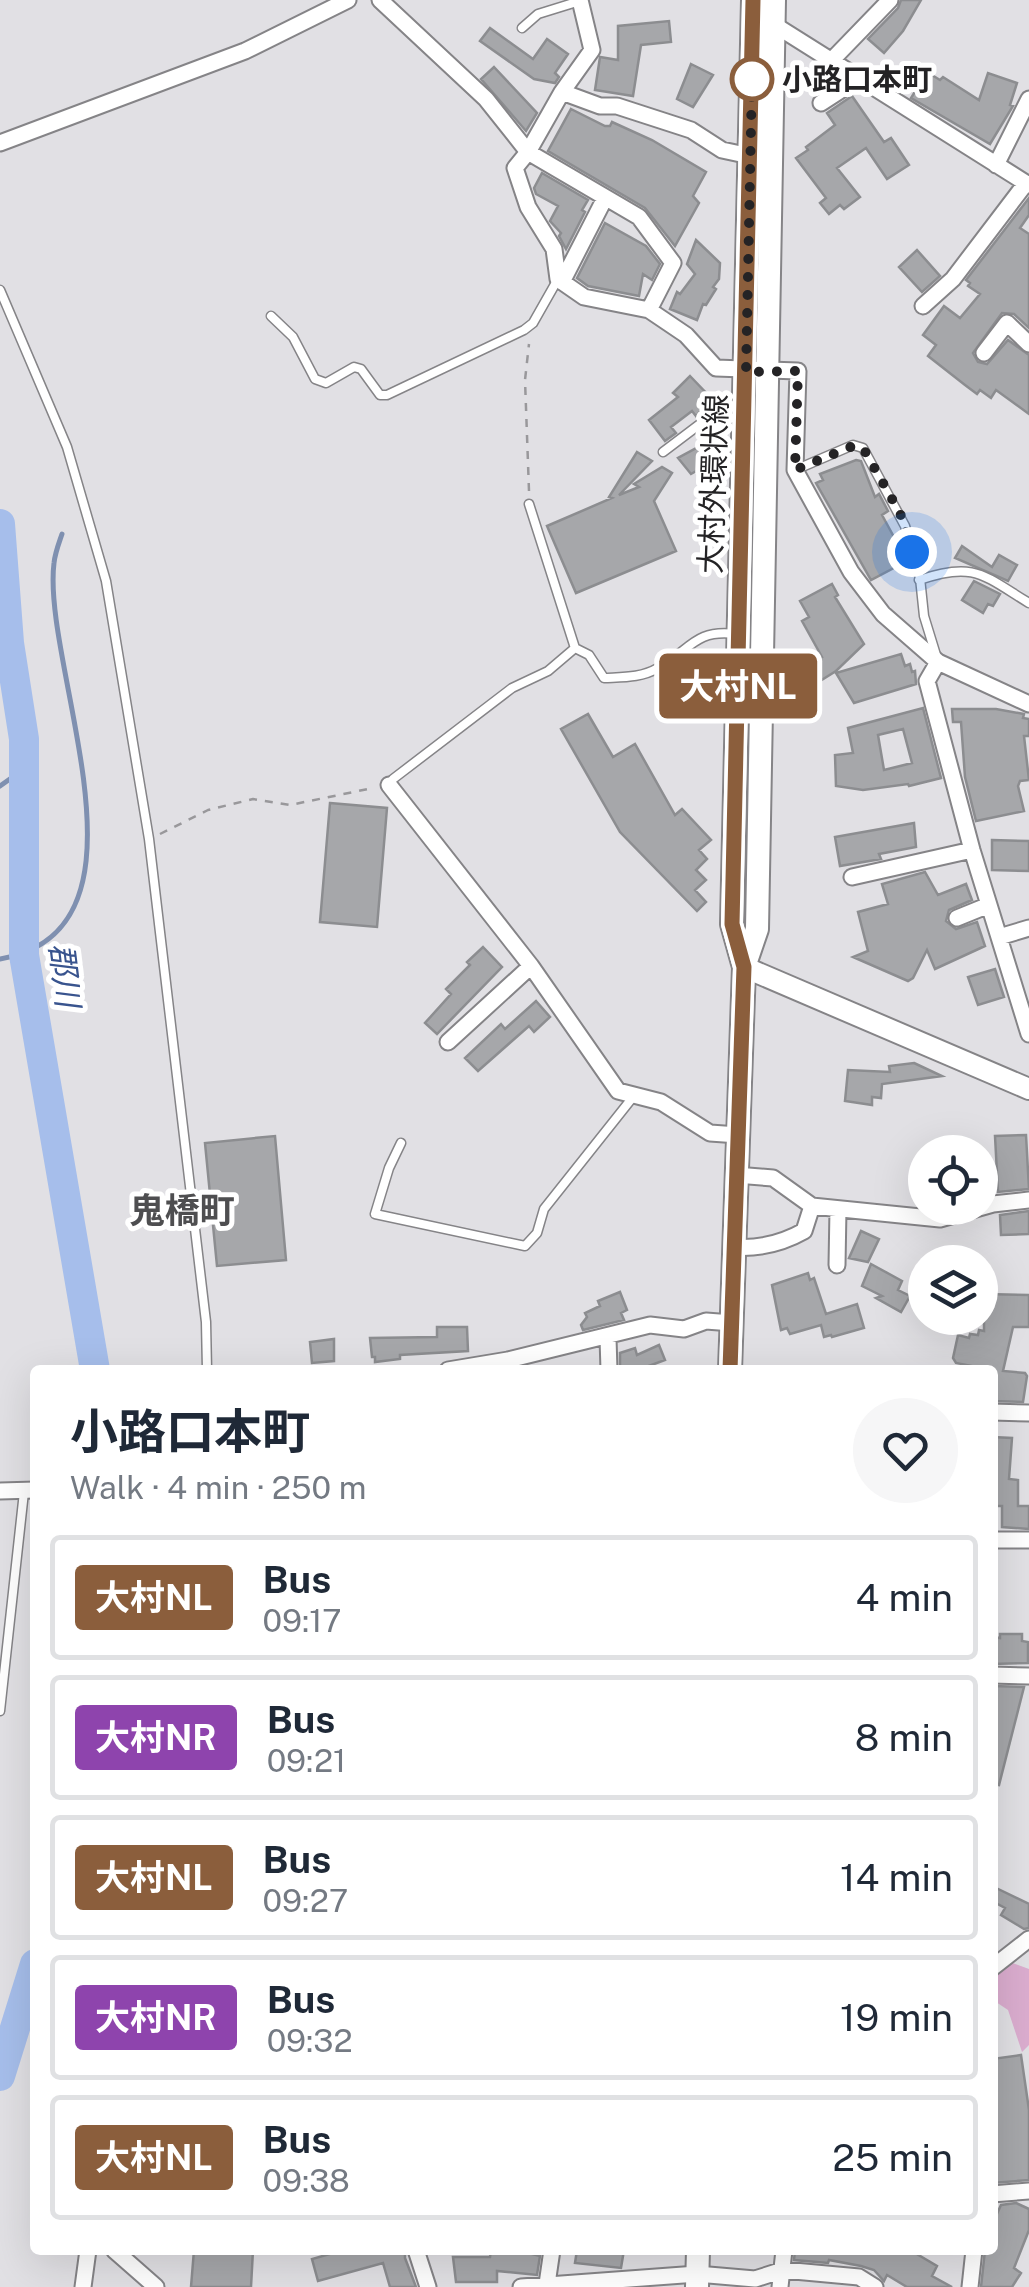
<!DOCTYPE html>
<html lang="en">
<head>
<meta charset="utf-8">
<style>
  :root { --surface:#fff; --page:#f6f6f7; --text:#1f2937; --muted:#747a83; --line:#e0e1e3 }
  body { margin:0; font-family:"Public Sans","Noto Sans JP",sans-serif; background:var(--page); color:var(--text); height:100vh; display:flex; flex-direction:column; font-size:38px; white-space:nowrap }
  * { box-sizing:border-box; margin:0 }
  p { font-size:32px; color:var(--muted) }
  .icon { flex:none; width:55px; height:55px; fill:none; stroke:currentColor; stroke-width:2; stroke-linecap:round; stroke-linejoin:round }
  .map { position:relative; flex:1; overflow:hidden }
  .drawer { position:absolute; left:30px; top:1365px; width:968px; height:890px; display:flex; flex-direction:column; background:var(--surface); border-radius:10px; box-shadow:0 10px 40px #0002 }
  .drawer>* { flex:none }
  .badge { padding:0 20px; border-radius:8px; font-size:35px; line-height:65px }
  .controls { position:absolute; left:908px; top:1135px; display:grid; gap:20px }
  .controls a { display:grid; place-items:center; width:90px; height:90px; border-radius:50%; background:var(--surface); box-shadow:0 10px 40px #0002; font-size:50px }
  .you { position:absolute; width:50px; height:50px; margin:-25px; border:8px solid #fff; border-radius:50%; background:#1a73e8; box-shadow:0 0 0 15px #1a73e833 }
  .map>.badge { position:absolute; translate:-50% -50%; box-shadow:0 0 0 5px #fff }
  .round { display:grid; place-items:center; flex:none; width:105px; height:105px; border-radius:52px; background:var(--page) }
  .overview { display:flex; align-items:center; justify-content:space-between; height:170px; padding:0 40px }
  h1 { font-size:48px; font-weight:700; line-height:75px }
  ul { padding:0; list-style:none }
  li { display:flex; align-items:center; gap:30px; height:125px; margin:0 20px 15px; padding:0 20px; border:5px solid var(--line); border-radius:10px }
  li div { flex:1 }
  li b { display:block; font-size:38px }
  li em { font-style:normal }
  li .badge { min-width:110px; font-weight:700; text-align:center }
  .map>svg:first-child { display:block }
  .green { fill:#dbadcf }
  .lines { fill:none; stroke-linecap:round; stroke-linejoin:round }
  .stream { stroke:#7f90b0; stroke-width:5 }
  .river { stroke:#a6beeb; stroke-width:30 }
  .building { fill:#a6a7aa; stroke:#8c8d90; stroke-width:2.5; fill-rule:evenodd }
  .service-casing { stroke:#858487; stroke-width:11 }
  .minor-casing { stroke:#858487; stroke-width:19 }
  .tertiary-casing { stroke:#858487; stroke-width:24 }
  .secondary-casing { stroke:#858487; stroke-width:26 }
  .path { stroke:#99989b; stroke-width:2.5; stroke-dasharray:8 8; stroke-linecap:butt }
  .service { stroke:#fff; stroke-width:8 }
  .minor { stroke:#fff; stroke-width:15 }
  .tertiary { stroke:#fff; stroke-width:20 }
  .secondary { stroke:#fff; stroke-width:22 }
  .line-casing { stroke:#fff; stroke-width:22 }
  .line { stroke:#8b5e3c; stroke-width:15 }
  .walk { stroke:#242325; stroke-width:10; stroke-dasharray:0 18 }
  .stop-dot { fill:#fff; stroke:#8b5e3c; stroke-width:5 }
  .labels { text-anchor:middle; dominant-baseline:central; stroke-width:10; stroke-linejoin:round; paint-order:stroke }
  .stop-label { font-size:30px; font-weight:bold; fill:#242325; stroke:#fff; text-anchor:start }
  .street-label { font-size:30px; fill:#242325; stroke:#fff }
  .water-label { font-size:32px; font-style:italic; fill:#39548e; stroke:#fff }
  .quarter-label { font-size:35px; font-weight:bold; fill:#4e4e50; stroke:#fff }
</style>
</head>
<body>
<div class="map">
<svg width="1029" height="2287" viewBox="0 0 1029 2287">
  <rect width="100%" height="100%" fill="#e1e0e4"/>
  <!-- green -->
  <path class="green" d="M1007 1961 1029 1969V2045L1022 2052 1008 2010 993 2000V1972Z"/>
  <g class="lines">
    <!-- stream -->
    <path class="stream" d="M0 786 24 769
      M0 959C167 931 41 667 54 563 55 553 59 543 62 534"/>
    <!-- river -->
    <path class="river" d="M0 524 9 643 24 739V955L95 1370
      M0 2076 35 1964"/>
  </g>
  <!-- building -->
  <path class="building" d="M901 0H921L903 31 884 53 868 39 898 8Z
    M669 21 671 42 641 45 633 96 595 90 600 57 618 60V26Z
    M490 28 533 59 547 39 568 54 555 73 559 77 555 83 534 79 480 41Z
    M691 64 713 75 693 107 677 99Z
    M494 67 537 113 526 131 481 79Z
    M927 72 940 80 943 77 979 100 988 73 1017 83 1010 105 1013 106 990 144 911 98Z
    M852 96 884 142 891 138 909 165 887 179 866 148 837 168 860 197 844 209 840 205 829 214 820 203 826 198 796 158 808 150 806 147 835 125 827 113Z
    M571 109 605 126H610L612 122 652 140 706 172 693 196 699 203 675 246 645 208 548 151Z
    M542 173 588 200 582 210 585 212 566 249 559 236 561 233 550 221 558 206 536 194 534 188Z
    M1029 198V215L1020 228 1029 234V328L1014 314 1002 313 973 353 978 362 987 364 1008 340 1029 355V414L996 390 991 398 980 390 977 394 965 385 928 356 936 345 923 335 944 306 960 318 980 294 968 286 970 283 966 280Z
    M605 223 646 246 660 264 652 280 643 274 639 296 588 286 577 278Z
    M696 240 720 263 719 279 713 287 716 289 706 305 703 304 697 320 670 309 677 292 680 294 695 274 687 264Z
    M917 250 940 276 922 292 899 267Z
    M690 376 712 399 696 416 692 411 671 427 676 433 665 441 649 420 678 397 673 393Z
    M702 445 712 462 691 474 678 458Z
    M637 452 652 461 619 495 639 487 634 484 662 467 672 473 654 501 676 551 576 593 547 526 612 498 609 497Z
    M856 460 861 461 875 497 879 494 888 511 882 515 907 561 871 580 816 483 823 480 820 474Z
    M962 546 992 567 999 555 1017 565 1008 581 955 558Z
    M974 581 1000 594 993 606 988 604 983 613 962 600Z
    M832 584 838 595 835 597 864 644 836 671 804 691 794 675 822 657 802 621 809 617 800 601Z
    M901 654 905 666 910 664 912 672 915 671 916 684 854 703 836 673Z
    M923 708 941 778 909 786 908 784 863 790 836 786 835 755 853 753 848 728ZM903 729 912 763 884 770 878 735Z
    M952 709H996L1024 714 1023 718 1029 719V736H1024L1029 780 1020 781 1018 786 1024 811 976 821 965 777 961 722H953Z
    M588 714 613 757 635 744 675 815 682 809 711 840 699 850 707 859 696 870 706 880 695 890 706 902 697 911 620 832 561 729Z
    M330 803 387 808 377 927 320 922Z
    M914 823 916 847 879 854 881 859 840 866 835 837Z
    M992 840 1029 841V871L992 870Z
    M925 872 938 895 966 884 972 900 949 910 946 921 956 929 977 922 985 946 935 969 927 950 913 978 908 981 853 957 868 951 858 912 888 904 882 884Z
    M483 947 502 967 437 1034 425 1023 451 994 446 989 470 965 467 962Z
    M995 969 1004 997 978 1005 968 977Z
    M536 1001 550 1017 534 1032 529 1026 478 1071 465 1058 501 1024 505 1029Z
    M914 1063 942 1076 882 1084 881 1098 872 1097V1105L845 1101 848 1070 890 1072 889 1066Z
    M1026 1135 1029 1189 998 1192 995 1136Z
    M275 1136 286 1260 217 1266 205 1143Z
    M1029 1211V1234L1001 1235 1000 1215Z
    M861 1231 879 1239 868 1262 849 1258Z
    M871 1264 902 1281 898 1290 910 1296 901 1312 876 1298 882 1296 862 1286Z
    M808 1273 810 1280 814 1278 826 1314 857 1304 864 1328 832 1337 831 1335 824 1337 821 1325 790 1334 787 1328 781 1330 772 1285Z
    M620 1292 627 1310 621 1313 624 1320 583 1330 581 1325 587 1317 585 1313 600 1306 598 1301Z
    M984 1294 1029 1295V1327H1013L1003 1371 1025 1373 1027 1376 1023 1402 992 1401V1370L956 1363 953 1358 958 1335 969 1338 970 1334 978 1335 979 1330 984 1331Z
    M437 1327H467L468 1351 400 1355V1359L375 1362V1357H372L370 1338 437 1337Z
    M334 1339V1361L312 1363 310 1342Z
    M659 1345 665 1360 638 1370H620V1353L635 1348 637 1355Z
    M992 1437 1012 1438 1009 1479 1018 1480V1506H1029V1529L1002 1527V1506H992Z
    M1000 1634H1022V1641L1028 1642V1663L992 1664V1637L1000 1638Z
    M992 1686 1024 1687 999 1785 992 1784Z
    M992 1886 1029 1904V1928L1024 1929 1001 1915 1005 1908 992 1901Z
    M1021 2055 1029 2110V2180L992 2183V2059Z
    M1016 2203 1029 2209V2230L1014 2268 1021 2273 1012 2287H981L985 2250H992V2225L1001 2205Z
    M194 2250H253L251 2287H191Z
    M333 2250H405V2258L416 2287H390L383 2263 318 2281 312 2259 333 2253Z
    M491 2250H517L540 2256 537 2275 497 2271V2282H456L453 2257H490Z
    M577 2250H624L621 2268 575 2263Z
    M795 2250H910L937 2266 932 2276 952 2287H907L887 2275 884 2281 874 2270 861 2266 829 2260 828 2263 794 2260Z"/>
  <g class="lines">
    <!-- service casing -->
    <g class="service-casing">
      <path id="service" d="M522 28 538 14 580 1
        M0 290 67 447 106 581 149 839 206 1322 207 1370
        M271 316 293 337 315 379 326 383 354 367 361 369 380 395H387L524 330 533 323 558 279
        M663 452 704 421 743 417
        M795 470 853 445 863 448 905 526 920 578 924 616 936 655
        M919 580C974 561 983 575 1029 603
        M575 648 589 655 604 678C623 677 641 678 658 668 690 651 694 629 735 634
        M389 785 393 779 512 688 548 671 575 648 529 504
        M401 1143 389 1168 375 1214 525 1246 537 1233 544 1209 633 1097
        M0 1711 24 1492"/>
    </g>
    <!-- minor casing -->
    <g class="minor-casing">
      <path id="minor" d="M380 0 486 99 528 152 515 168 528 207 554 249 558 279 584 297 649 310 686 335 716 368 798 371 795 470 851 572 883 614 938 662 1029 704
        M770 22 1029 185
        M830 62 890 0
        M562 92 592 50 580 0
        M821 103 858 79
        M0 143 245 51 348 0
        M996 165 1029 99
        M562 282 605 198
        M923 306 953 279 1026 183
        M649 310 673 263 639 217 528 152 562 92 600 106H617L691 130 722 150 750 156
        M984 353 1007 323 1029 344
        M938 662 927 681 972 850 1029 1034
        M389 785 531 966 618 1091 661 1102 710 1133 738 1135
        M852 877 972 850
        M957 918 989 905
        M999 937 1029 928
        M448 1042 531 966
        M736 1175 773 1178 812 1206 940 1219 993 1204 1029 1200
        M733 1247C759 1249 781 1244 804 1231L812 1206
        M837 1265 838 1209
        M608 1338 609 1370
        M448 1370 508 1360 650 1325 684 1329 706 1321 732 1323
        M992 1412 1029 1413
        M0 1491 35 1490
        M992 1540H1029
        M992 1675 1029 1676
        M992 1968 1029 1939
        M992 2194 1029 2191
        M114 2250 156 2287
        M416 2250 428 2287
        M547 2284 552 2250
        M83 2287 88 2250
        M521 2287 697 2274 755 2279 783 2270 859 2277 875 2287
        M780 2287 784 2250
        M970 2287 974 2250"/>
    </g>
    <!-- tertiary casing -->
    <g class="tertiary-casing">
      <path id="tertiary" d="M744 967 1029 1089"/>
    </g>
    <!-- secondary casing -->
    <g class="secondary-casing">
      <path id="secondary" d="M744 967 732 924 753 0
        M730 1370 744 967 757 929 774 0
        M697 2287 698 2250"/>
    </g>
    <!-- path -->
    <path class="path" d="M529 491 525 380 529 344
      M160 834 208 810 253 799 290 805 373 788"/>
    <!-- service -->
    <use href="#service" class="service"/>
    <!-- minor -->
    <use href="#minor" class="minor"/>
    <!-- tertiary -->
    <use href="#tertiary" class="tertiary"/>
    <!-- secondary -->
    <use href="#secondary" class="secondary"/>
  </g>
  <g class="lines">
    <!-- line casing -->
    <g class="line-casing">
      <path id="line" d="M730 1370 744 967 732 924 753 0"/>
    </g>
    <!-- line -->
    <use href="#line" class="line"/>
    <!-- walk -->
    <path class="walk" d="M752 79 746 372 798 371 795 470 853 446 863 448 900 513 912 552"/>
  </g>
  <!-- markers -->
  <circle class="stop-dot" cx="752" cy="79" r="20"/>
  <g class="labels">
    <!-- stop labels -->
    <g class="stop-label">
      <text x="782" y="79">小路口本町</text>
    </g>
    <!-- street labels -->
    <g class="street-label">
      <text transform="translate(713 484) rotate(-88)">大村外環状線</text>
    </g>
    <!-- water labels -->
    <g class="water-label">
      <text transform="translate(65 975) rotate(83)">郡川</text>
    </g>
    <!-- quarter labels -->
    <g class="quarter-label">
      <text x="182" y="1210">鬼橋町</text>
    </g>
  </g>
</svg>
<div class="controls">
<a><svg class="icon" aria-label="locate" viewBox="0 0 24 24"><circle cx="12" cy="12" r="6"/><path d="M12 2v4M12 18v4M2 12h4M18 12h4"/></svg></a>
<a><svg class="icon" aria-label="layers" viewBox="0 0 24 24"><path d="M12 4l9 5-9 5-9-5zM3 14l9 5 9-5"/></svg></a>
</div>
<div class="you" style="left:912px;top:552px"></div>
<b class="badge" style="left:738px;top:686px;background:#8b5e3c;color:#fff">大村NL</b>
<section class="drawer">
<div class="overview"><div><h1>小路口本町</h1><p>Walk · 4 min · 250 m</p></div><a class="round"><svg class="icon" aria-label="heart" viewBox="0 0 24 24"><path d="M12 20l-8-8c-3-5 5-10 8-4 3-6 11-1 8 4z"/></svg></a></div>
<ul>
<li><span class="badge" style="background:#8b5e3c;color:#fff">大村NL</span><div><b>Bus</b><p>09:17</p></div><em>4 min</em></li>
<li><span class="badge" style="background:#8e44ad;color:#fff">大村NR</span><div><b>Bus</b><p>09:21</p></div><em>8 min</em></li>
<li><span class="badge" style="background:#8b5e3c;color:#fff">大村NL</span><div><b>Bus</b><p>09:27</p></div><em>14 min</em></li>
<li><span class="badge" style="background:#8e44ad;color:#fff">大村NR</span><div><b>Bus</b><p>09:32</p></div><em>19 min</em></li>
<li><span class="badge" style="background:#8b5e3c;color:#fff">大村NL</span><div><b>Bus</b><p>09:38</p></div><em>25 min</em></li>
</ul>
</section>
</div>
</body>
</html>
